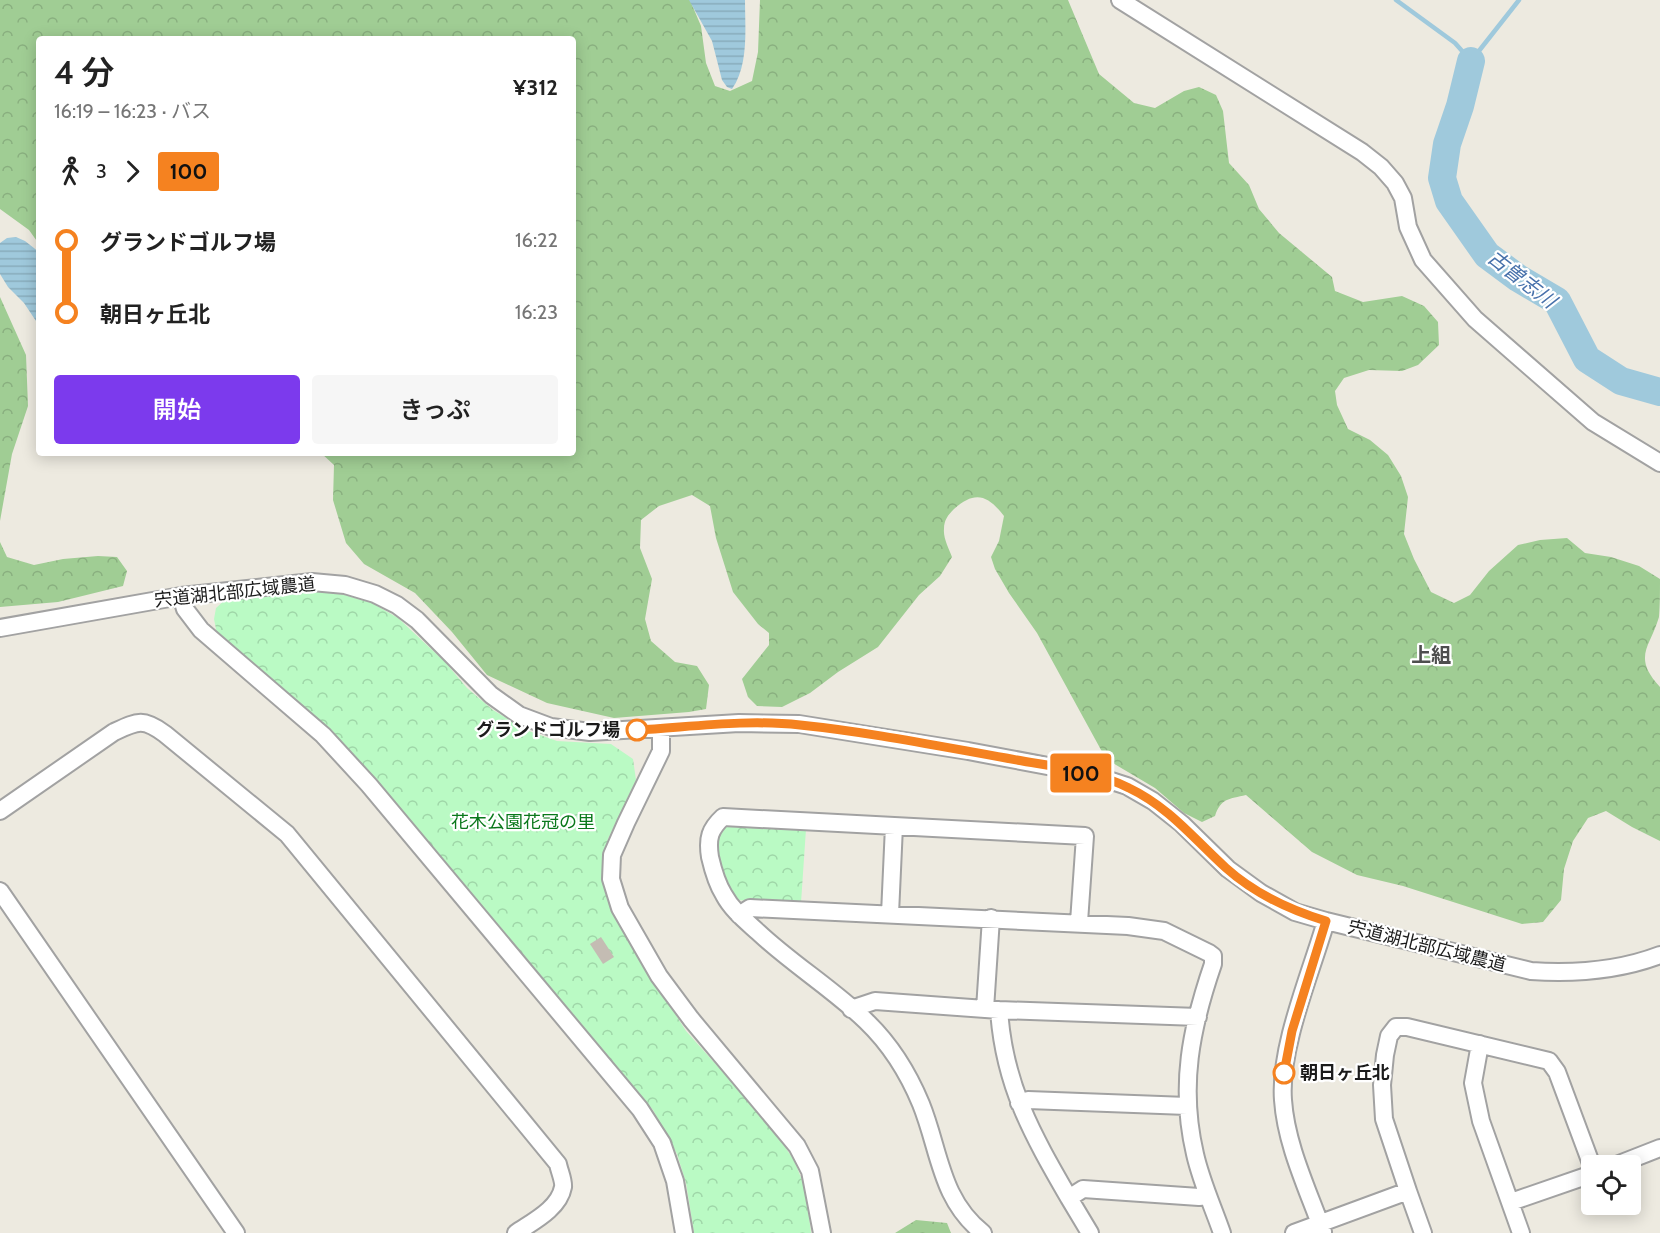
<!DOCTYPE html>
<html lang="ja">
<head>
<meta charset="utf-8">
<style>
  :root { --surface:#fff; --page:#f6f6f6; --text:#222; --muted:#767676; --accent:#7c3aed }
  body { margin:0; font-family:Cabin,"Noto Sans JP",sans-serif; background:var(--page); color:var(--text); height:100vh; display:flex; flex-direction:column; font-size:22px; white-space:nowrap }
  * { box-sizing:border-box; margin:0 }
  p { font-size:20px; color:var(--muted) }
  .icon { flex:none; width:33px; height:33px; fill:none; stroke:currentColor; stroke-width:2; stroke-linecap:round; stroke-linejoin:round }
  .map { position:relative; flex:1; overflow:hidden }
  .panel { position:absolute; left:36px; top:36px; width:540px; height:420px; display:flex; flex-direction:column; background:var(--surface); border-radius:6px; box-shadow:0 3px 15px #0003 }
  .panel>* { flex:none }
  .badge { padding:0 12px; border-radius:4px; font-size:21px; line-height:39px }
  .fabs { position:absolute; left:1581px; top:1155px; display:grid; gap:12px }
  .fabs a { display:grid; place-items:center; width:60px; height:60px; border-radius:6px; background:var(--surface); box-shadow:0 3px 15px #0003; font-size:30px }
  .map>.badge { position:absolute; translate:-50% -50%; box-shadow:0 0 0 3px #fff }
  .legs { display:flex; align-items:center; gap:9px; height:66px; padding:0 18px; font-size:20px }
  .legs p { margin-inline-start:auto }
  .summary { display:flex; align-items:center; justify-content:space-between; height:102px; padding:0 18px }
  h1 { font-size:33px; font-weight:600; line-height:45px }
  .button { display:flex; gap:12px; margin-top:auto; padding:12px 18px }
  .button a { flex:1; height:69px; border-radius:6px; background:var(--accent); color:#fff; font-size:24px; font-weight:600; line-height:69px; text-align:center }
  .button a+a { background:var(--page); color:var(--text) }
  ul { padding:0 18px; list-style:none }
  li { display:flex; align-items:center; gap:21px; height:72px; font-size:22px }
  li i { display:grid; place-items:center; width:9px; height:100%; margin:0 8px; background:currentColor }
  li i::after { content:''; width:15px; height:15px; margin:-8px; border:4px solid; border-radius:50%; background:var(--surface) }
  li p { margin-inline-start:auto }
  li:first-child i { background:linear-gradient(#0000 50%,currentColor 0) }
  li:last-child i { background:linear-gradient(currentColor 50%,#0000 0) }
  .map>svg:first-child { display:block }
  .forest { fill:url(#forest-crowns) }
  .park { fill:url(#park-crowns) }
  .water { fill:url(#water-rules) }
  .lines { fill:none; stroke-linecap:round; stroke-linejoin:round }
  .stream { stroke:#9fc9dc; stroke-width:4.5 }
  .river { stroke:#9fc9dc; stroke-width:28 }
  .building { fill:#c4bcb3 }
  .minor-casing { stroke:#a2a2a2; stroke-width:20 }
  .minor { stroke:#fff; stroke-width:16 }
  .line-1-casing { stroke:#fff; stroke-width:14 }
  .line-1 { stroke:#f58220; stroke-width:9 }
  .stop-1-dot { fill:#fff; stroke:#f58220; stroke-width:3 }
  .labels { text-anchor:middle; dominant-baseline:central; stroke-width:4.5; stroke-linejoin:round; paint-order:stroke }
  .street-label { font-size:18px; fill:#1b1b1b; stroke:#fff }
  .stop-label { font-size:18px; font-weight:bold; fill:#1b1b1b; stroke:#fff; text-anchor:end }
  .park-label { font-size:18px; fill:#0a781b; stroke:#fff }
  .water-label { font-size:20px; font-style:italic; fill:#4771ab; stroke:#fff }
  .neighbourhood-label { font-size:20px; font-weight:bold; fill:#4e4e4e; stroke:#fff }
</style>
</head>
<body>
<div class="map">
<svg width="1660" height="1233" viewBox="0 0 1660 1233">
  <defs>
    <pattern id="forest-crowns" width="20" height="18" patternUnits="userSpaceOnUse" patternTransform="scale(1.5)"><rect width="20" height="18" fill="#a0cd94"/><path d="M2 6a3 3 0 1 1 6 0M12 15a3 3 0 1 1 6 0" fill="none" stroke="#89af7f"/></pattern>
    <pattern id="park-crowns" width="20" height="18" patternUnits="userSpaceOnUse" patternTransform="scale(1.5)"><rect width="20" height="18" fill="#bafac4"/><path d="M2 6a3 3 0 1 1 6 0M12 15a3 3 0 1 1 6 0" fill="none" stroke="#9fd6a8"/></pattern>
    <pattern id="water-rules" width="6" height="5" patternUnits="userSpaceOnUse" patternTransform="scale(1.5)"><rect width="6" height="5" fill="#9fc9dc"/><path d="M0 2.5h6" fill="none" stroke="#88acbc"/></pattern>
  </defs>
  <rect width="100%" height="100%" fill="#edeae0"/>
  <!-- forest -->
  <path class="forest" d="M0 0H690L701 26 706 63 715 86 730 91 752 81 758 52 760 0H1068L1099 74 1134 103 1155 108 1184 91 1199 87 1216 95 1223 111 1229 163 1249 185 1259 209 1279 233 1332 277 1335 291 1363 302 1402 296 1424 306 1438 322 1439 345 1418 365 1402 371 1369 370 1344 378 1335 391 1337 405 1348 429 1370 440 1388 455 1401 476 1408 497 1404 534 1414 559 1431 592 1454 603 1470 595 1489 571 1518 545 1540 540 1567 538 1585 553 1611 557 1639 566 1660 579C1660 591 1660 606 1659 617 1650 648 1632 656 1660 687V841L1632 827 1606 811 1588 818 1573 841 1564 869 1561 900 1543 922 1522 924 1403 886 1357 875 1312 852 1246 795C1229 799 1221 798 1215 816L1202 822 1184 813 1155 788 1106 759 1037 633 1009 593 995 569 991 557 999 541 1004 516C988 495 975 490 954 509 948 515 944 520 944 529 943 538 949 549 952 557L940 576 919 595 878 647 838 672 810 693 782 707 757 706 748 697 742 679 769 645V633L758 624 733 592 716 538 710 506 692 495 659 506 641 520 640 548 652 579 645 619 651 641 675 662 697 666 709 685 706 709 689 712 614 718 547 703 487 675 452 632 415 593 364 564 346 543 333 500 334 465 321 453H573V39H39V244L29 230 0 209Z
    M0 297 26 355 28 406 12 454 0 521Z
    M0 542 7 557 34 565 63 559 98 556 117 557 127 571 123 586 58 602 0 607Z
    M916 1220 947 1223 951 1233H895Z"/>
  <!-- park -->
  <path class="park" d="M310 591 338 593 372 603 398 618 445 662 467 688 493 710 526 730 557 741 611 744 633 759 636 780 608 839 603 863V882L610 906 639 957 686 1031 772 1127 795 1162 806 1191 811 1233H694L686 1183 677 1154 653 1110 549 988 524 956 217 634 214 619 216 608 226 599Z
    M725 824 806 829 801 903 735 900C724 877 713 863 719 837 721 831 721 828 725 824Z"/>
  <!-- water -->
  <path class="water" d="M689 0H745C745 28 749 65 732 89L727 87 722 80 712 41Z
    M16 237 25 241 39 252V333L36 321 24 303 8 287 0 274V243L7 238Z"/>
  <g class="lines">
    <!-- stream -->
    <path class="stream" d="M1396 0 1455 43 1471 61 1519 0"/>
    <!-- river -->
    <path class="river" d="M1471 61 1460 106 1447 144 1442 178 1449 201 1487 255 1518 278 1557 301 1587 359 1621 381 1660 392"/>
  </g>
  <!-- building -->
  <path class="building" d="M601 937 614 957 603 964 590 944Z"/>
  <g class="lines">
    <!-- minor casing -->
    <g class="minor-casing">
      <path id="minor" d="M1120 0 1362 152 1381 167 1395 183 1403 198 1408 227 1423 260 1475 319 1593 422 1660 463
        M181 596 185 609 201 630 323 735 369 785 640 1109 662 1143 675 1181 684 1233
        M0 628 181 596 312 582 345 585 375 594 397 605 417 620 491 695 519 715 551 727 590 732 739 723 799 724 968 751 1090 774 1127 786 1153 801 1182 824 1228 869 1261 893 1295 912 1326 921 1531 971C1576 974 1618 971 1660 955
        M661 728V751L626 823 612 855 611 879 620 908 659 976 691 1019 797 1146 810 1171 822 1233
        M0 811 114 732C138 721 143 718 165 734L287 834 558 1164C559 1170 564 1181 563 1187 559 1209 532 1222 516 1233
        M0 891 236 1233
        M890 914 894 826
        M739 915 750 908 1128 926 1164 931 1209 953 1213 956V964C1191 1028 1179 1086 1195 1154 1201 1181 1213 1207 1222 1233
        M851 1009 875 1001 999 1010 1198 1017
        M985 1009 991 918
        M999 1010C1004 1085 1032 1134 1069 1198
        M1480 1044 1473 1083 1481 1121 1521 1233
        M1019 1103 1028 1100 1187 1106
        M1614 1166 1660 1148
        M1408 1191 1423 1233
        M1511 1202 1592 1174
        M1323 1232C1308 1190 1286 1145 1283 1100 1279 1047 1311 973 1326 921
        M983 1233C940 1199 940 1151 921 1104 909 1075 890 1044 866 1021 833 989 792 964 758 932 746 921 732 910 724 895 717 884 713 870 710 857 707 838 710 829 723 817L1085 836 1079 922
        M1090 1233 1069 1198 1083 1189 1199 1197 1208 1196
        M1294 1233 1408 1191 1384 1119 1382 1085 1385 1055 1389 1036 1396 1027H1407L1549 1061 1557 1072 1592 1166"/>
    </g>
    <!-- minor -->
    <use href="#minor" class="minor"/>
  </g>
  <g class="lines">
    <!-- line-1 casing -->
    <g class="line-1-casing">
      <path id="line-1" d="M637 730C691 727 746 719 800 725 869 732 938 746 1006 758 1046 766 1092 769 1129 788 1169 807 1194 839 1226 868 1255 894 1290 910 1326 921L1292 1031 1284 1073"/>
    </g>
    <!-- line-1 -->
    <use href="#line-1" class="line-1"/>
  </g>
  <!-- markers -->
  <g class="stop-1-dot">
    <circle cx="637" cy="730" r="10"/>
    <circle cx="1284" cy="1073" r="10"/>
  </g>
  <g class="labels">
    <!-- street labels -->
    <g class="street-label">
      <text transform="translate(235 592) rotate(-6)">宍道湖北部広域農道</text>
      <text transform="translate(1427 946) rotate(14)">宍道湖北部広域農道</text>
    </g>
    <!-- stop labels -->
    <g class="stop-label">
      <text x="620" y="730">グランドゴルフ場</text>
      <text x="1300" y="1073" text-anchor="start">朝日ヶ丘北</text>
    </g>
    <!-- park labels -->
    <g class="park-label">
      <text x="523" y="822">花木公園花冠の里</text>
    </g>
    <!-- water labels -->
    <g class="water-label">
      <text transform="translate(1522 279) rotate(38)">古曽志川</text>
    </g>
    <!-- neighbourhood labels -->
    <g class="neighbourhood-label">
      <text x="1431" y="655">上組</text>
    </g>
  </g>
</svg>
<div class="fabs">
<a><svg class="icon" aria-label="locate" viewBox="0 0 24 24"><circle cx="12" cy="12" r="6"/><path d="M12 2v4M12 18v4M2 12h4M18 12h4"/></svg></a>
</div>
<b class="badge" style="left:1081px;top:773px;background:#f58220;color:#111">100</b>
<section class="panel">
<div class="summary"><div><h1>4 分</h1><p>16:19 – 16:23 · バス</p></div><b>¥312</b></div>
<div class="legs"><svg class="icon" aria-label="walk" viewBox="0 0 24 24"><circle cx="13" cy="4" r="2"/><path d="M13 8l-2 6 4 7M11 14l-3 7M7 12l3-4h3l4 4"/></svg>3<svg class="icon" aria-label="forward" viewBox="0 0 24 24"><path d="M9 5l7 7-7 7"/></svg><b class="badge" style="background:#f58220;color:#111">100</b></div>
<ul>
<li><i style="color:#f58220"></i><b>グランドゴルフ場</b><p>16:22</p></li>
<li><i style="color:#f58220"></i><b>朝日ヶ丘北</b><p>16:23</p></li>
</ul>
<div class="button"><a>開始</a><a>きっぷ</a></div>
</section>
</div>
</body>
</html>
